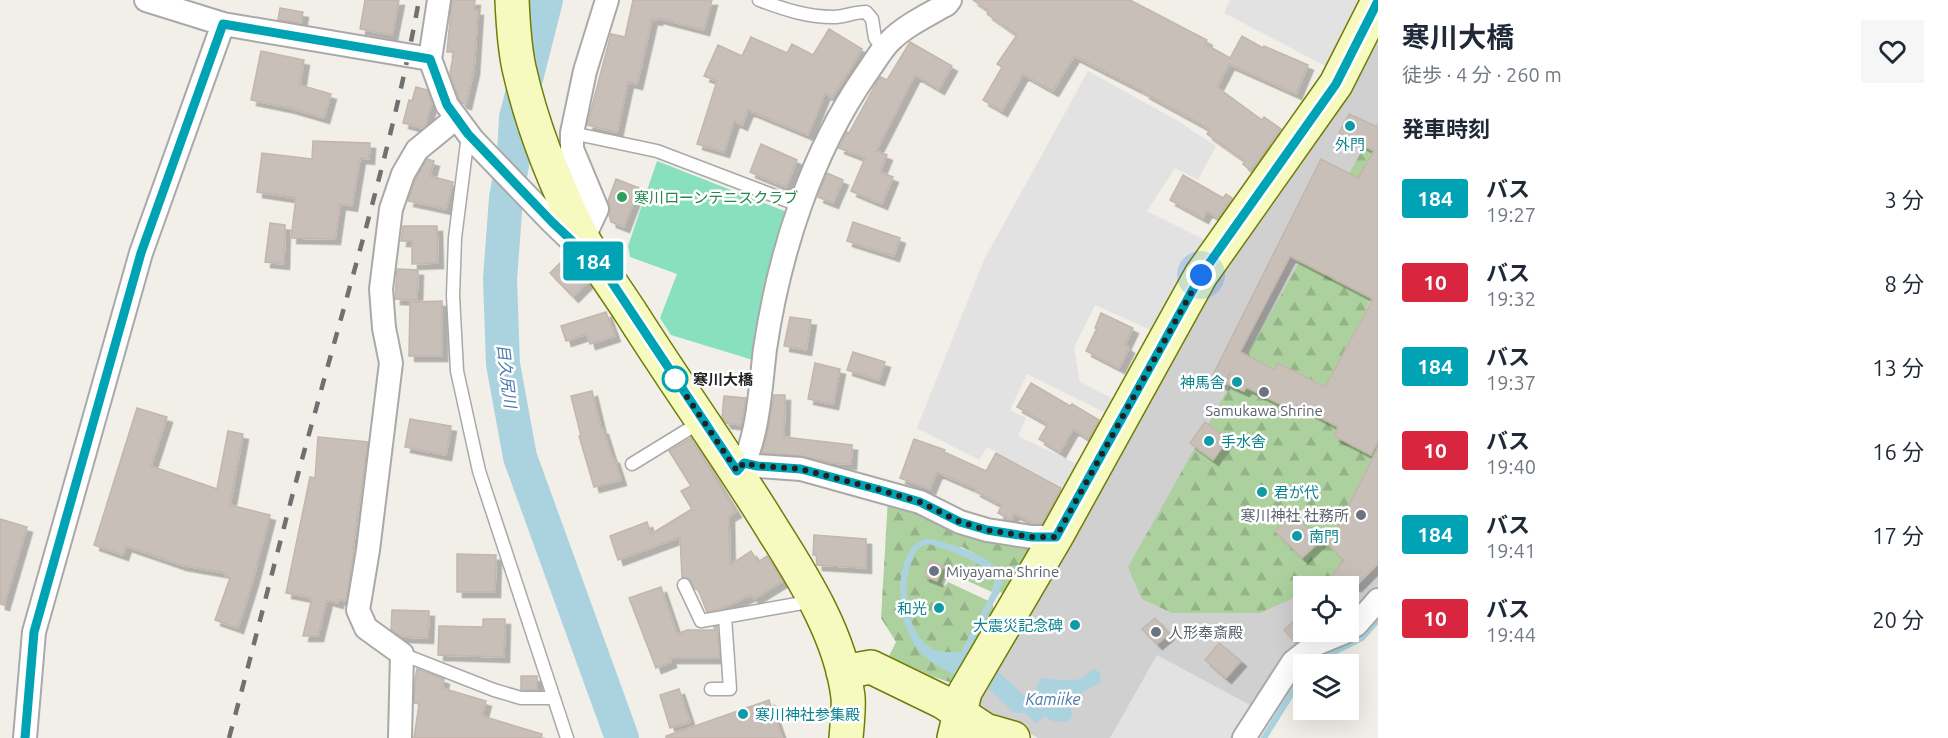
<!DOCTYPE html>
<html lang="ja">
<head>
<meta charset="utf-8">
<style>
  :root { --surface:#fff; --page:#f6f6f7; --text:#1f2937; --muted:#747a83 }
  body { margin:0; font-family:Ubuntu,"Noto Sans JP",sans-serif; background:var(--page); color:var(--text); height:100vh; display:flex; flex-direction:column; font-size:22px; white-space:nowrap }
  * { box-sizing:border-box; margin:0 }
  p { font-size:20px; color:var(--muted) }
  .icon { flex:none; width:33px; height:33px; fill:none; stroke:currentColor; stroke-width:2; stroke-linecap:round; stroke-linejoin:round }
  .map { position:relative; flex:1; overflow:hidden }
  .drawer { display:flex; flex-direction:column; background:var(--surface); width:570px }
  .drawer>* { flex:none }
  .badge { padding:0 12px; border-radius:4px; font-size:21px; line-height:39px }
  .controls { position:absolute; left:1293px; top:576px; display:grid; gap:12px }
  .controls a { display:grid; place-items:center; width:66px; height:66px; border-radius:0px; background:var(--surface); box-shadow:0 6px 24px #0002; font-size:30px }
  .you { position:absolute; width:30px; height:30px; margin:-15px; border:4px solid #fff; border-radius:50%; background:#1a73e8; box-shadow:0 0 0 9px #1a73e833 }
  .map>.badge { position:absolute; translate:-50% -50%; box-shadow:0 0 0 3px #fff }
  h2 { padding:0 24px; font-size:22px; line-height:54px }
  .round { display:grid; place-items:center; flex:none; width:63px; height:63px; border-radius:0px; background:var(--page) }
  .headline { display:flex; align-items:center; justify-content:space-between; height:102px; padding:0 24px }
  h1 { font-size:28px; font-weight:700; line-height:45px }
  ul { padding:0; list-style:none }
  li { display:flex; align-items:center; gap:18px; height:84px; padding:0 24px }
  li div { flex:1 }
  li b { display:block; font-size:22px }
  li em { font-style:normal }
  li .badge { min-width:66px; font-weight:700; text-align:center }
  main { display:flex; flex:1; min-height:0 }
  .map>svg:first-child { display:block }
  .religious { fill:#d0d0d0 }
  .forest { fill:url(#forest-firs); fill-rule:evenodd }
  .pitch { fill:#88e0be }
  .parking { fill:#e2e2e2 }
  .water { fill:#aad3df; fill-rule:evenodd }
  .lines { fill:none; stroke-linecap:round; stroke-linejoin:round }
  .stream { stroke:#aad3df; stroke-width:6 }
  .river { stroke:#aad3df; stroke-width:34 }
  .building { fill:#c7bfb8; stroke:#c4b6ab; stroke-width:1.5; fill-rule:evenodd; filter:url(#shadow) }
  .lane-casing { stroke:#a9a9a9; stroke-width:15 }
  .street-casing { stroke:#a9a9a9; stroke-width:26 }
  .secondary-casing { stroke:#707d05; stroke-width:36 }
  .lane { stroke:#fff; stroke-width:12 }
  .street { stroke:#fff; stroke-width:22 }
  .secondary { stroke:#f7fabf; stroke-width:33 }
  .rail { stroke:#707070; stroke-width:4.5; stroke-dasharray:12 12; stroke-linecap:butt }
  .line-casing { stroke:#fff; stroke-width:14 }
  .line { stroke:#00a3b4; stroke-width:9 }
  .walk { stroke:#222; stroke-width:6; stroke-dasharray:0 10.8 }
  .culture-dot { fill:#0f9aa8; stroke:#fff; stroke-width:2 }
  .leisure-dot { fill:#2e9e5b; stroke:#fff; stroke-width:2 }
  .stop-dot { fill:#fff; stroke:#00a3b4; stroke-width:3 }
  .worship-dot { fill:#6b7280; stroke:#fff; stroke-width:2 }
  .labels { text-anchor:middle; dominant-baseline:central; stroke-width:5; stroke-linejoin:round; paint-order:stroke }
  .culture-label { font-size:15px; fill:#0d838f; stroke:#fff; text-anchor:start }
  .leisure-label { font-size:15px; fill:#27864d; stroke:#fff; text-anchor:start }
  .stop-label { font-size:15px; font-weight:bold; fill:#222; stroke:#fff; text-anchor:start }
  .worship-label { font-size:15px; fill:#5b616d; stroke:#fff; text-anchor:start }
  .water-label { font-size:16px; font-style:italic; fill:#4a7aab; stroke:#fff }
</style>
</head>
<body>
<main>
<div class="map">
<svg width="1378" height="738" viewBox="0 0 1378 738">
  <defs>
    <pattern id="forest-firs" width="22" height="20" patternUnits="userSpaceOnUse" patternTransform="scale(1.5)"><rect width="22" height="20" fill="#add19e"/><path d="M5 1l3.5 6h-7zM16 11l3.5 6h-7z" fill="#95b388"/></pattern>
    <filter id="shadow"><feDropShadow dx="5.5" dy="5.5" stdDeviation="0" flood-color="#0004"/></filter>
  </defs>
  <rect width="100%" height="100%" fill="#f2efe9"/>
  <!-- religious -->
  <path class="religious" d="M1378 22V591L1349 620 1348 586H1304V632H1327L1239 738H1038L1026 731 1005 729 972 705 1206 290Z"/>
  <!-- forest -->
  <path class="forest" d="M1378 122V278L1350 352 1359 420 1378 451 1363 562 1318 586H1304L1303 594 1260 613H1172L1142 599 1128 567Z
    M888 498 1041 543 1010 597 1000 592 993 603V607L1000 612 958 685 931 676 889 656 896 642 881 618ZM962 547 981 557 1002 583 993 603 948 582 945 586 941 584 949 568 954 570 952 574 992 592 995 583 994 574 959 548Z"/>
  <!-- pitch -->
  <path class="pitch" d="M657 161 787 212 756 361 671 335 660 318 677 274 630 257 628 246Z"/>
  <!-- parking -->
  <path class="parking" d="M1230 0H1365L1333 70 1224 13Z
    M1088 71 1178 121 1216 146 1198 180 1175 168 1147 211 1207 241 1157 333 1095 305 1074 348 1080 382 1115 400 1108 414 1027 374 1010 410 1026 418 1018 436 1085 468 1071 492 987 447 979 460 917 428 984 260Z
    M1157 655 1250 705 1230 738H1110Z"/>
  <!-- water -->
  <path class="water" d="M925 539H932C949 544 1004 557 1002 583 1001 586 1000 589 999 592L960 667 962 669 958 677C942 668 924 660 914 644 909 635 904 623 902 613 898 591 899 547 925 539ZM929 544C953 551 974 559 994 575L995 583 992 592 961 652C952 652 940 653 933 649 902 633 900 574 918 548Z
    M994 668 1027 698H1032L1041 678C1051 679 1075 682 1082 678 1087 675 1089 671 1095 669L1100 673 1101 682 1083 692 1071 706 1072 716 1068 722 1052 721 1045 716 1036 723 1025 713H1014L984 684Z"/>
  <g class="lines">
    <!-- stream -->
    <path class="stream" d="M1310 664 1362 638 1378 620
      M1264 738 1304 674"/>
    <!-- river -->
    <path class="river" d="M546 0 516 118 514 154 506 198 500 279 503 364 520 457 622 738"/>
  </g>
  <!-- building -->
  <path class="building" d="M365 0H399L392 35 360 29Z
    M452 0H475L474 10H478L474 70 466 104 462 103 459 99 450 73 454 52H447Z
    M633 0H712L704 30 658 18 657 20 652 19 637 84 628 82 617 132 587 125 611 34 625 37Z
    M973 0H1130L1207 40 1205 44 1230 58 1242 36 1263 48 1264 46 1308 65 1296 94 1229 64 1217 87 1262 120 1264 117 1281 129 1251 171 1243 164 1245 161 1207 134 1210 129 1144 93 1145 92 1074 56 1053 91 1023 74 1002 111 983 100 1002 67 997 64 1017 35 987 14 989 11Z
    M280 8 303 12 301 23 278 20Z
    M829 29 862 49 832 98 825 93 808 135 748 110 742 125 734 121 724 152 697 144 717 81 704 76 718 45 742 56 751 37 787 53 792 44 813 55Z
    M910 42 952 66 939 89 915 75 876 151 887 155 880 172 893 177 882 204 851 191 865 158 839 148 847 132 849 133 877 82 881 77 887 80Z
    M261 51 304 60 300 85 331 94 324 118 290 108 251 100Z
    M416 87 427 90 432 102 425 126 422 128 403 123 409 100 412 101Z
    M1349 114 1378 127V441L1371 455 1334 436 1338 427 1297 405 1294 411 1246 387 1244 391 1226 383 1231 371 1223 385 1211 379 1321 159 1358 178 1374 151 1339 133ZM1290 256 1373 299 1325 387 1278 363 1275 370 1240 352Z
    M313 141 370 143 369 159 360 158 352 206 340 204 335 239 291 238 296 198 257 192 262 153 312 159Z
    M761 144 797 160 786 187 750 172Z
    M427 159 434 161 430 176 453 182 446 209 408 201 415 180Z
    M827 173 843 180 833 203 818 197Z
    M1183 175 1223 198 1226 194 1232 198 1218 218 1207 211 1203 218 1170 200Z
    M616 179 639 188 624 227 611 222 609 215 610 209 608 201Z
    M853 222 900 238 894 256 847 241Z
    M270 223 285 225 284 264 265 262Z
    M403 226H437L438 263 412 264V241H401Z
    M566 257 580 271 588 282 573 297 550 273Z
    M397 269 418 270 417 300 395 299Z
    M442 301V356H409L410 302Z
    M606 312 615 336 590 344 587 334 566 341 561 326Z
    M1101 313 1133 328 1125 345 1129 348 1119 368 1086 351 1097 328H1095Z
    M790 317 811 320 806 350 784 346Z
    M853 352 885 362 879 380 847 370Z
    M815 363 840 369 833 404 808 399Z
    M1031 383 1070 406 1072 404 1099 420 1089 439 1073 429 1060 452 1039 439 1048 424 1017 407Z
    M592 391 601 429H603L612 458H614L621 480 594 487 579 436H581L571 396Z
    M774 395H785L784 437 852 445 851 464 831 463 802 456 762 453 767 434Z
    M724 396 746 398 741 425 726 423 722 417Z
    M137 408 167 417 151 466 217 489 228 431 243 434 230 505 270 515 253 580 238 628 215 620 230 578 225 577 226 573 181 565 126 546 123 555 94 545Z
    M410 419 451 426 446 455 405 447Z
    M1205 422 1228 439 1213 460 1190 443Z
    M318 437 368 442 353 549H354L346 601 338 599V603L327 600 318 636H303L312 598 286 593 310 477 315 478Z
    M691 438 736 512 729 516 730 565 751 551 758 562 767 556 783 581 754 599 751 595 720 609 707 612 698 589H695L689 579 682 577 680 537 618 560 610 536 647 522 651 534 692 509 681 491 691 486 669 451Z
    M914 439 945 450 944 452 986 471 996 453 1061 488 1042 524H1034L1014 513 1011 520 998 513 1002 505 975 491 976 489 937 472 930 489 900 478Z
    M1378 447V564L1356 586H1324L1344 560 1329 545Z
    M1293 513 1320 541 1302 558 1275 531Z
    M0 519 27 527 4 605 0 604Z
    M814 535 866 539V568L817 565 816 555H813Z
    M457 554 496 555 495 592H457Z
    M930 561 943 566 937 581 924 576Z
    M661 587 677 634 687 630H715L714 627 717 626 720 658H670L671 662 656 668 629 598Z
    M392 610 429 611 428 638 402 637 391 630Z
    M1304 611V637L1296 643 1284 630Z
    M1155 618 1169 634 1157 644 1142 629Z
    M483 619H505L504 657 438 655 439 626 483 627Z
    M1219 643 1241 661 1226 678 1205 660Z
    M417 669 444 679 442 688 486 701 482 716 542 734 541 738H414L419 704 414 703 415 679Z
    M521 676H537V690H521Z
    M679 689 690 722 670 728 660 695Z
    M769 700 782 738H666V736Z"/>
  <g class="lines">
    <!-- lane casing -->
    <g class="lane-casing">
      <path id="lane" d="M759 0C783 9 807 17 833 17 844 17 854 12 866 12L872 19 875 38 883 49
        M572 133 657 151 801 206
        M468 135 455 238 453 296 457 371 479 471 567 738
        M632 464 702 421
        M684 585 701 621 814 601
        M402 654 494 690 521 698H553
        M711 689H730L725 617"/>
    </g>
    <!-- street casing -->
    <g class="street-casing">
      <path id="street" d="M146 0 223 24 430 59
        M439 0 430 59 447 105 473 140 552 222 582 251
        M583 239 597 209 572 149V133L585 71 607 0
        M744 463 757 466 801 469 880 491 920 502 960 522 987 530 1032 537H1056
        M737 471C758 450 761 380 765 349 779 254 811 153 866 74 874 63 881 50 890 41 906 25 928 15 947 4L950 0
        M1348 629 1356 625 1378 600
        M25 738 34 632 141 253 223 24
        M400 738 402 654 366 628 358 610 368 550 391 363 384 328 381 289 391 209 403 174 417 150 456 118
        M1244 738 1293 662 1316 644 1345 632"/>
    </g>
    <!-- secondary casing -->
    <g class="secondary-casing">
      <path id="secondary" d="M512 0C513 22 514 45 519 68 532 126 555 184 582 237 596 263 615 288 631 313 678 387 729 458 775 533 806 582 841 638 848 697 849 710 847 725 846 738
        M843 672 871 667 943 702 985 730 1013 738
        M954 738 965 692 1056 537 1201 275 1336 84 1378 1"/>
    </g>
    <!-- lane -->
    <use href="#lane" class="lane"/>
    <!-- street -->
    <use href="#street" class="street"/>
    <!-- secondary -->
    <use href="#secondary" class="secondary"/>
    <!-- rail -->
    <path class="rail" d="M229 738C259 628 285 518 316 409 353 273 394 138 419 0"/>
  </g>
  <g class="lines">
    <!-- line casing -->
    <g class="line-casing">
      <path id="line" d="M25 738 34 632 141 253 223 24 430 59 447 105 468 134 552 222 605 272 737 471 744 463 757 466 801 469 880 490 920 502 960 522 987 530 1032 537H1056L1201 275 1336 84 1378 1"/>
    </g>
    <!-- line -->
    <use href="#line" class="line"/>
    <!-- walk -->
    <path class="walk" d="M675 379 737 471 744 463 757 466 801 469 880 490 920 502 960 522 987 530 1032 537H1056L1201 275"/>
  </g>
  <!-- markers -->
  <g class="culture-dot">
    <circle cx="1350" cy="126" r="6"/>
    <circle cx="1237" cy="382" r="6"/>
    <circle cx="1209" cy="441" r="6"/>
    <circle cx="1262" cy="492" r="6"/>
    <circle cx="1297" cy="536" r="6"/>
    <circle cx="939" cy="608" r="6"/>
    <circle cx="1075" cy="625" r="6"/>
    <circle cx="743" cy="714" r="6"/>
  </g>
  <circle class="leisure-dot" cx="622" cy="197" r="6"/>
  <circle class="stop-dot" cx="675" cy="379" r="12"/>
  <g class="worship-dot">
    <circle cx="1264" cy="392" r="6"/>
    <circle cx="1361" cy="515" r="6"/>
    <circle cx="934" cy="571" r="6"/>
    <circle cx="1156" cy="632" r="6"/>
  </g>
  <g class="labels">
    <!-- culture labels -->
    <g class="culture-label">
      <text x="1350" y="144" text-anchor="middle">外門</text>
      <text x="1225" y="382" text-anchor="end">神馬舎</text>
      <text x="1221" y="441">手水舎</text>
      <text x="1274" y="492">君が代</text>
      <text x="1309" y="536">南門</text>
      <text x="927" y="608" text-anchor="end">和光</text>
      <text x="1063" y="625" text-anchor="end">大震災記念碑</text>
      <text x="755" y="714">寒川神社参集殿</text>
    </g>
    <!-- leisure labels -->
    <g class="leisure-label">
      <text x="634" y="197">寒川ローンテニスクラブ</text>
    </g>
    <!-- stop labels -->
    <g class="stop-label">
      <text x="693" y="379">寒川大橋</text>
    </g>
    <!-- worship labels -->
    <g class="worship-label">
      <text x="1264" y="410" text-anchor="middle">Samukawa Shrine</text>
      <text x="1349" y="515" text-anchor="end">寒川神社 社務所</text>
      <text x="946" y="571">Miyayama Shrine</text>
      <text x="1168" y="632">人形奉斎殿</text>
    </g>
    <!-- water labels -->
    <g class="water-label">
      <text transform="translate(507 376) rotate(83)">目久尻川</text>
      <text x="1053" y="699">Kamiike</text>
    </g>
  </g>
</svg>
<div class="controls">
<a><svg class="icon" aria-label="locate" viewBox="0 0 24 24"><circle cx="12" cy="12" r="6"/><path d="M12 2v4M12 18v4M2 12h4M18 12h4"/></svg></a>
<a><svg class="icon" aria-label="layers" viewBox="0 0 24 24"><path d="M12 4l9 5-9 5-9-5zM3 14l9 5 9-5"/></svg></a>
</div>
<div class="you" style="left:1201px;top:275px"></div>
<b class="badge" style="left:593px;top:261px;background:#00a3b4;color:#fff">184</b>
</div>
<section class="drawer">
<div class="headline"><div><h1>寒川大橋</h1><p>徒歩 · 4 分 · 260 m</p></div><a class="round"><svg class="icon" aria-label="heart" viewBox="0 0 24 24"><path d="M12 20l-8-8c-3-5 5-10 8-4 3-6 11-1 8 4z"/></svg></a></div>
<h2>発車時刻</h2>
<ul>
<li><span class="badge" style="background:#00a3b4;color:#fff">184</span><div><b>バス</b><p>19:27</p></div><em>3 分</em></li>
<li><span class="badge" style="background:#d7263d;color:#fff">10</span><div><b>バス</b><p>19:32</p></div><em>8 分</em></li>
<li><span class="badge" style="background:#00a3b4;color:#fff">184</span><div><b>バス</b><p>19:37</p></div><em>13 分</em></li>
<li><span class="badge" style="background:#d7263d;color:#fff">10</span><div><b>バス</b><p>19:40</p></div><em>16 分</em></li>
<li><span class="badge" style="background:#00a3b4;color:#fff">184</span><div><b>バス</b><p>19:41</p></div><em>17 分</em></li>
<li><span class="badge" style="background:#d7263d;color:#fff">10</span><div><b>バス</b><p>19:44</p></div><em>20 分</em></li>
</ul>
</section>
</main>
</body>
</html>
